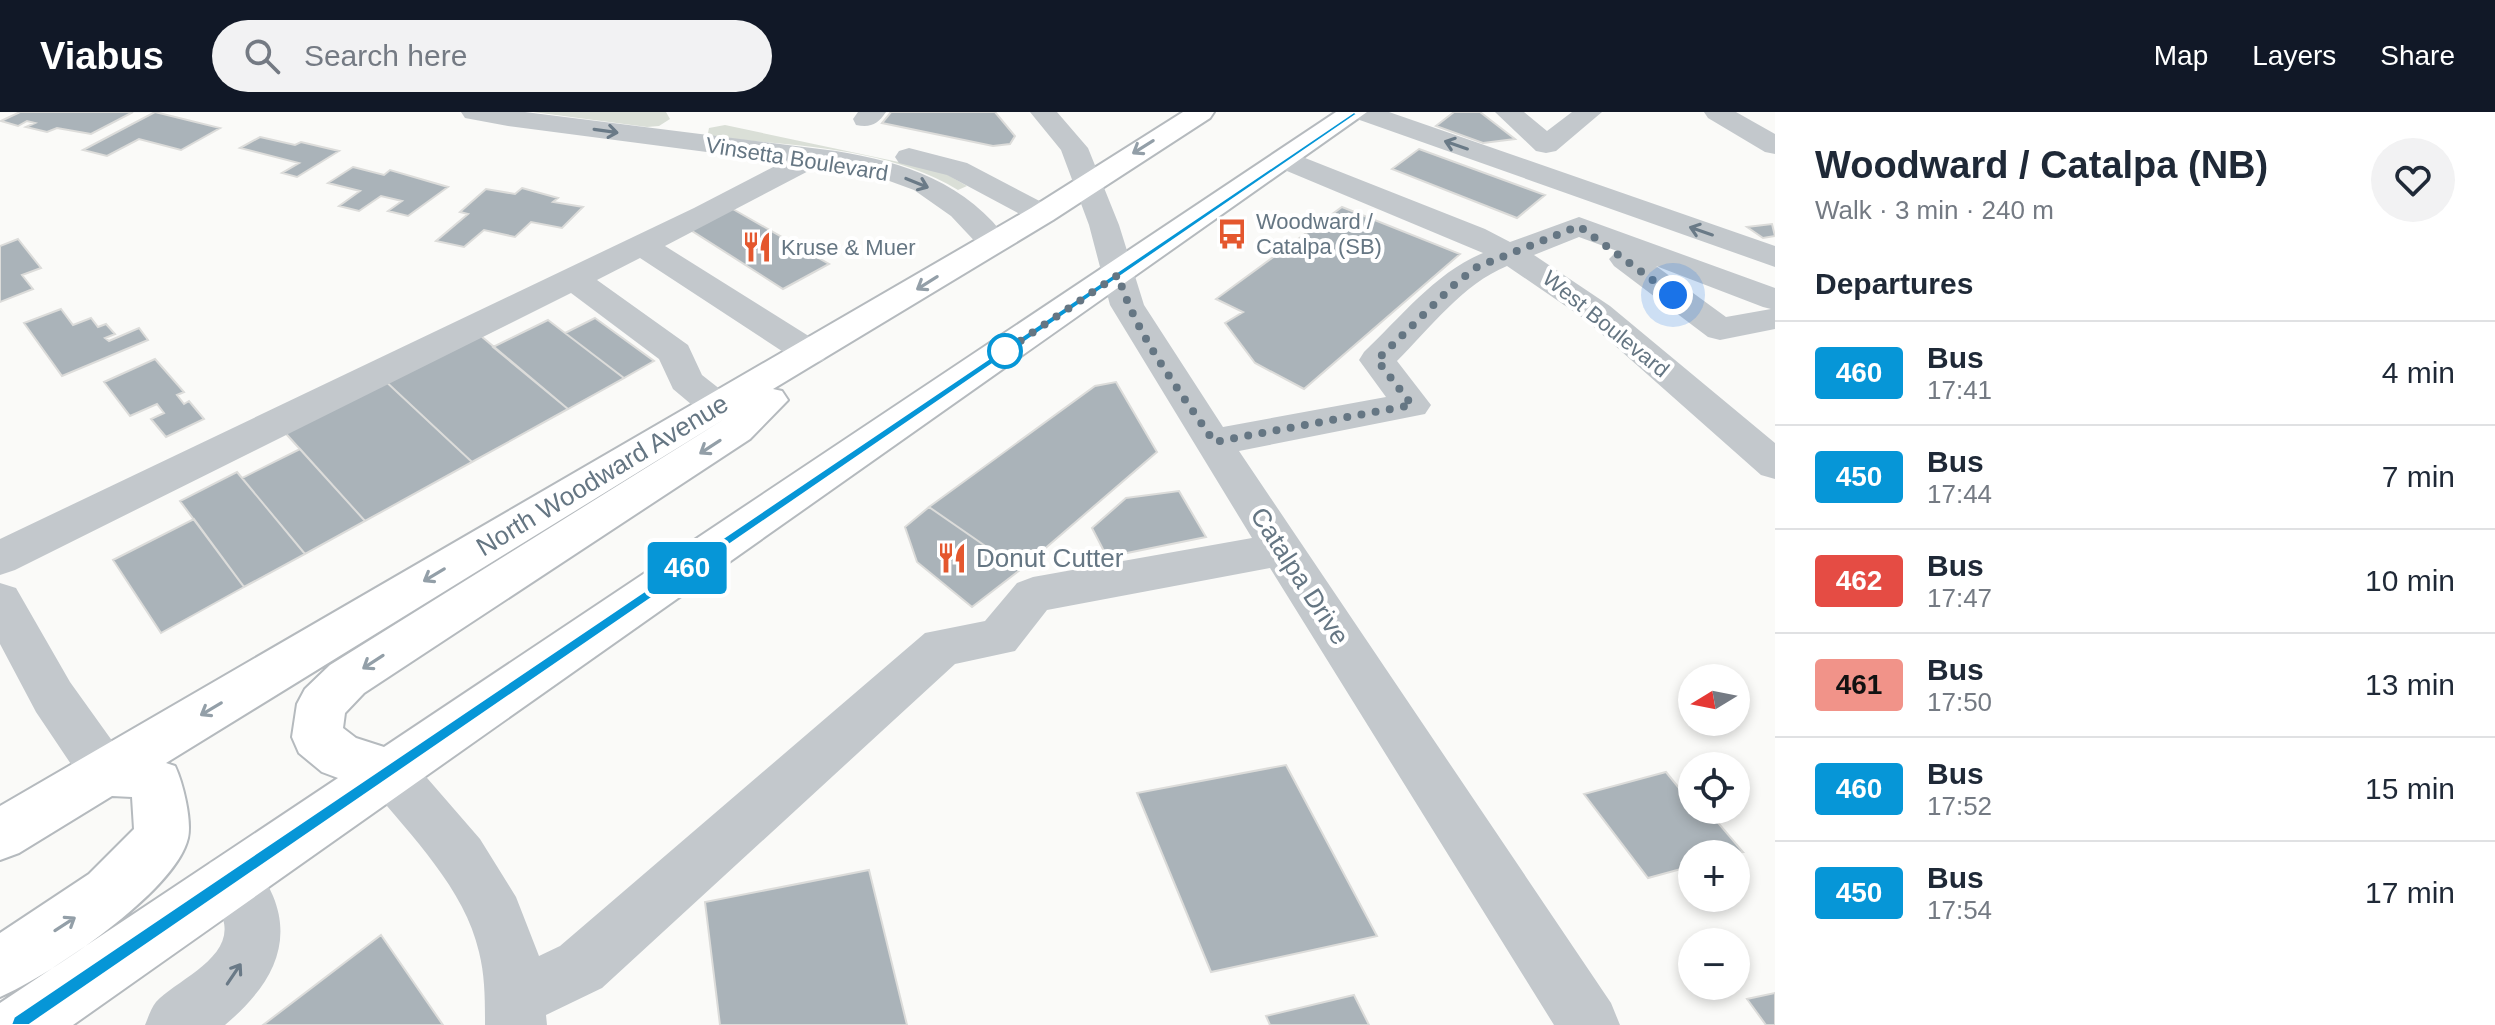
<!DOCTYPE html>
<html lang="en">
<head>
<meta charset="utf-8">
<style>
  :root { --surface:#fff; --page:#f2f2f3; --text:#1f2937; --muted:#747a83; --line:#e0e1e3; --accent:#111827 }
  body { margin:0; font-family:Arial,sans-serif; background:var(--page); color:var(--text); height:100vh; display:flex; flex-direction:column; font-size:30px; white-space:nowrap }
  * { box-sizing:border-box; margin:0 }
  p { font-size:26px; color:var(--muted) }
  .icon { flex:none; width:44px; height:44px; fill:none; stroke:currentColor; stroke-width:2; stroke-linecap:round; stroke-linejoin:round }
  .map { position:relative; flex:1; overflow:hidden }
  .details { display:flex; flex-direction:column; background:var(--surface); width:720px }
  .details>* { flex:none }
  .badge { padding:0 16px; border-radius:6px; font-size:28px; line-height:52px }
  .needle { width:52px; rotate:260deg }
  .controls { position:absolute; left:1678px; top:552px; display:grid; gap:16px }
  .controls a { display:grid; place-items:center; width:72px; height:72px; border-radius:50%; background:var(--surface); box-shadow:0 4px 12px #0003; font-size:40px }
  .you { position:absolute; width:40px; height:40px; margin:-20px; border:6px solid #fff; border-radius:50%; background:#1a73e8; box-shadow:0 0 0 12px #1a73e833 }
  .map>.badge { position:absolute; translate:-50% -50%; box-shadow:0 0 0 4px #fff }
  h2 { padding:0 40px; font-size:30px; line-height:72px }
  .round { display:grid; place-items:center; flex:none; width:84px; height:84px; border-radius:42px; background:var(--page) }
  .head { display:flex; align-items:center; justify-content:space-between; height:136px; padding:0 40px }
  h1 { font-size:38px; font-weight:700; line-height:60px }
  ul { padding:0; list-style:none }
  li { display:flex; align-items:center; gap:24px; height:104px; padding:0 40px; border-top:2px solid var(--line) }
  li div { flex:1 }
  li b { display:block; font-size:30px }
  li em { font-style:normal }
  li .badge { min-width:88px; font-weight:700; text-align:center }
  header { display:flex; align-items:center; gap:48px; box-sizing:border-box; height:112px; padding:0 40px; background:var(--accent); color:#fff }
  header strong { font-size:38px }
  nav { display:flex; gap:44px; margin-inline-start:auto; font-size:28px }
  .search { width:560px; height:72px; background:var(--page); display:flex; align-items:center; gap:20px; box-sizing:border-box; padding:0 28px; border-radius:44px; color:var(--muted); font-size:30px }
  main { display:flex; flex:1; min-height:0 }
  .map>svg:first-child { display:block }
  .green { fill:#dadfd7 }
  .building { fill:#aab3b9; stroke:#dcdcda; stroke-width:2 }
  .lines { fill:none; stroke-linecap:round; stroke-linejoin:round }
  .major-casing { stroke:#b5babe; stroke-width:4 }
  .minor { fill:#c3c8cc; fill-rule:evenodd }
  .major { fill:#fff; fill-rule:evenodd }
  .oneway { stroke:#6a7a87 }
  .oneway2 { stroke:#939fa8 }
  .line { fill:#0696d7; stroke:#fff; stroke-width:2 }
  .walk { stroke:#657683; stroke-width:8; stroke-dasharray:0 14.4 }
  .stop-dot { fill:#fff; stroke:#0696d7; stroke-width:4 }
  .labels { text-anchor:middle; dominant-baseline:central; stroke-width:8; stroke-linejoin:round; paint-order:stroke }
  .far-street-label { font-size:22px; fill:#657683; stroke:#fff }
  .far-poi-label { font-size:22px; fill:#657683; stroke:#fff; text-anchor:start }
  .street-label { font-size:26px; fill:#657683; stroke:#fff }
  .poi-label { font-size:26px; fill:#657683; stroke:#fff; text-anchor:start }
</style>
</head>
<body>
<header>
<strong>Viabus</strong>
<div class="search"><svg class="icon" aria-label="search" viewBox="0 0 24 24"><circle cx="10" cy="10" r="6"/><path d="M15 15l6 6"/></svg>Search here</div>
<nav><a>Map</a><a>Layers</a><a>Share</a></nav>
</header>
<main>
<div class="map">
<svg width="1775" height="913" viewBox="0 0 1775 913">
  <rect width="100%" height="100%" fill="#fafaf8"/>
  <!-- green -->
  <path class="green" d="M533 0H666L670 7 659 14 647 15Z
    M725 13 941 59 967 74 958 78C888 35 794 34 714 25L708 21 709 16Z"/>
  <!-- building -->
  <path class="building" d="M20 0H133L91 22 57 16 47 20 26 15 35 11 27 9 18 14 1 9Z
    M155 0 220 16 181 38 139 27 107 44 83 38Z
    M891 0H995L1015 24 1010 32 993 34 882 11Z
    M1454 0H1480L1515 27 1483 31 1436 14Z
    M260 25 295 33 301 30 339 39 297 65 282 61 299 51 240 36Z
    M1419 37 1545 83 1517 106 1392 57Z
    M353 55 384 63 390 58 448 75 408 104 388 99 402 89 381 84 359 99 339 94 360 79 328 71Z
    M522 76 558 86 553 90 583 95 562 116 531 110 515 125 484 118 464 135 436 129 468 102 460 100 486 77 515 82Z
    M1342 95 1460 142 1304 277 1255 251 1225 211 1243 200 1216 187Z
    M731 96 829 152 783 177 689 117Z
    M1772 112 1775 124 1763 126 1747 115Z
    M18 127 41 156 22 163 33 177 0 190V134Z
    M61 197 73 213 91 206 98 215 106 212 115 222 105 226 109 229 139 216 148 228 62 264 24 211Z
    M595 206 654 249 624 266 565 221Z
    M548 208 565 221 624 266 568 297 493 235Z
    M475 219 568 297 472 350 381 265Z
    M155 247 184 280 177 283 184 292 189 289 204 307 166 325 151 307 164 301 157 292 130 304 104 270Z
    M381 265 472 350 365 409 279 314Z
    M1116 270 1157 340 1020 458 929 395 1095 274Z
    M300 337 365 409 305 442 242 366Z
    M237 360 305 442 244 475 180 389Z
    M1179 379 1206 425 1107 445 1092 416 1126 386Z
    M929 395 1020 458 972 495 917 450 905 415Z
    M194 407 244 475 161 521 113 448Z
    M1286 653 1377 824 1211 860 1137 681Z
    M1666 660 1692 692V698L1701 702 1709 700 1743 740 1692 742V754L1648 766 1584 682Z
    M869 758 907 913H720L705 790Z
    M381 823 443 913H263Z
    M1775 881V913H1766L1747 887Z
    M1354 883 1369 913H1270L1266 904Z"/>
  <g class="lines">
    <!-- major casing -->
    <g class="major-casing">
      <path id="major" d="M1183 0H1214L1210 6 1053 108 773 277 782 279 788 288 750 327 364 581 345 601 343 616 356 626 384 635 1336 0H1367L73 913H0V891L338 666 322 660 299 641 292 625 297 592 305 577 330 553 726 306 166 651 175 654C183 671 192 708 188 726 176 779 49 864 0 885V821L89 762 134 717 132 685 112 684 19 741 0 748V694L1031 96Z"/>
    </g>
    <!-- minor -->
    <path class="minor" d="M461 0H525L836 39C904 50 968 71 1009 130L1004 137 993 139 982 137 951 104 914 78 873 63 818 54 665 134 823 233 828 241 823 249 810 252 797 249 640 146 597 168 688 233 702 263 730 285 736 294 730 303 717 306 704 303 673 277 659 247 571 181 15 458 0 463V427L694 96 783 50 508 14 465 6Z
      M858 0H886C878 12 871 16 856 13L853 7Z
      M1030 0H1057L1088 36 1119 113 1144 193 1223 315 1386 285 1359 248 1364 240C1400 206 1436 160 1483 141L1275 54 1271 48 1275 42 1285 39 1295 42 1485 117 1510 130 1579 105 1775 176V217L1720 228 1708 225 1614 154 1609 147 1617 139 1579 125 1534 143 1610 194 1775 331V367L1761 363 1586 208 1507 154C1463 172 1430 216 1397 249L1431 293 1425 302 1239 339 1611 891 1620 913H1554L1270 456 1047 498 1015 539 955 552 602 876 546 903 547 913H485C485 888 485 864 479 840 465 777 411 724 372 676L364 660 372 644 390 637 408 644 480 727 516 785 539 844 560 834 925 521 985 509 1017 471 1033 465 1252 426 1110 193 1089 113 1061 38ZM1656 154 1763 195 1771 197 1726 205Z
      M1350 0H1389L1775 134V155L1354 6Z
      M1495 0H1524L1547 19 1572 0H1602L1556 39 1546 41 1536 39Z
      M1704 0H1736L1775 22V42L1765 40 1708 6Z
      M909 36 967 51 1053 96 1057 102 1053 108 1042 111 1031 108 947 63 899 51 895 45 899 39Z
      M0 471 16 476 70 570 123 644 131 660 123 676 105 683 87 676 36 600 0 532Z
      M230 742C251 750 264 762 273 784 295 837 265 879 225 913H145C148 906 151 896 156 890 176 868 235 846 223 807 220 795 208 782 202 769L210 750Z"/>
    <!-- major -->
    <use href="#major" class="major"/>
  </g>
  <!-- one-way arrows -->
  <defs><path id="oneway-shaft" d="M-6 0H5M1.5-3L5.5 0L1.5 3" fill="none" stroke-width="1.6" stroke-linecap="round" stroke-linejoin="round" transform="scale(2)"/></defs>
  <g class="oneway">
    <use href="#oneway-shaft" transform="translate(606 19) rotate(8)"/>
    <use href="#oneway-shaft" transform="translate(1456 33) rotate(-161)"/>
    <use href="#oneway-shaft" transform="translate(917 71) rotate(22)"/>
    <use href="#oneway-shaft" transform="translate(1701 119) rotate(-161)"/>
    <use href="#oneway-shaft" transform="translate(234 862) rotate(-56)"/>
  </g>
  <g class="oneway2">
    <use href="#oneway-shaft" transform="translate(1143 35) rotate(148)"/>
    <use href="#oneway-shaft" transform="translate(927 171) rotate(148)"/>
    <use href="#oneway-shaft" transform="translate(710 335) rotate(147)"/>
    <use href="#oneway-shaft" transform="translate(434 463) rotate(149)"/>
    <use href="#oneway-shaft" transform="translate(373 550) rotate(147)"/>
    <use href="#oneway-shaft" transform="translate(211 597) rotate(149)"/>
    <use href="#oneway-shaft" transform="translate(65 812) rotate(-33)"/>
  </g>
  <!-- line -->
  <path class="line" d="M1354 0 1357 2 29 913H11L14 905Z"/>
  <g class="lines">
    <!-- walk -->
    <path class="walk" d="M1005 239 995 246 1118 163C1136 224 1179 277 1214 330L1412 293 1377 248 1456 171 1477 155 1579 114 1673 183"/>
  </g>
  <!-- icons -->
  <defs>
    <g id="bus-bare" transform="scale(2.4)"><path d="M-5-6H5V4H4V6H2V4H-2V6H-4V4H-5ZM-3.5-4V0h7V-4ZM-3.5 1.2v1.5H-2V1.2ZM2 1.2v1.5H3.5V1.2Z" fill="#e4572e" stroke="#fff" stroke-width="2.5" paint-order="stroke"/></g>
    <g id="restaurant-bare" transform="scale(2.4)"><path d="M-5-6h1v4h1v-4h1v4h1v-4h1v5L-1.5 .5V6h-2V.5L-5-1ZM5-6V6H3V1.5H1.5Q1.5-4 5-6Z" fill="#e4572e" stroke="#fff" stroke-width="2.5" paint-order="stroke"/></g>
  </defs>
  <g fill-rule="evenodd">
    <use href="#bus-bare" x="1232" y="122"/>
    <use href="#restaurant-bare" x="757" y="135"/>
    <use href="#restaurant-bare" x="952" y="446"/>
  </g>
  <!-- markers -->
  <circle class="stop-dot" cx="1005" cy="239" r="16"/>
  <g class="labels">
    <!-- far-street labels -->
    <g class="far-street-label">
      <text transform="translate(797 47) rotate(9)">Vinsetta Boulevard</text>
      <text transform="translate(1606 212) rotate(39)">West Boulevard</text>
    </g>
    <!-- far-poi labels -->
    <g class="far-poi-label">
      <text x="1256" y="109">Woodward /<tspan x="1256" dy="25">Catalpa (SB)</tspan></text>
      <text x="781" y="135">Kruse &amp; Muer</text>
    </g>
    <!-- street labels -->
    <g class="street-label">
      <text transform="translate(602 363) rotate(-31)">North Woodward Avenue</text>
      <text transform="translate(1300 464) rotate(57)">Catalpa Drive</text>
    </g>
    <!-- poi labels -->
    <g class="poi-label">
      <text x="976" y="446">Donut Cutter</text>
    </g>
  </g>
</svg>
<div class="controls">
<a><svg class="needle" viewBox="-14 -14 28 28"><path d="M0-13l5 13h-10z" fill="#e53935"/><path d="M0 13l5-13h-10z" fill="#747a83"/></svg></a>
<a><svg class="icon" aria-label="locate" viewBox="0 0 24 24"><circle cx="12" cy="12" r="6"/><path d="M12 2v4M12 18v4M2 12h4M18 12h4"/></svg></a>
<a>+</a>
<a>−</a>
</div>
<div class="you" style="left:1673px;top:183px"></div>
<b class="badge" style="left:687px;top:456px;background:#0696d7;color:#fff">460</b>
</div>
<section class="details">
<div class="head"><div><h1>Woodward / Catalpa (NB)</h1><p>Walk · 3 min · 240 m</p></div><a class="round"><svg class="icon" aria-label="heart" viewBox="0 0 24 24"><path d="M12 20l-8-8c-3-5 5-10 8-4 3-6 11-1 8 4z"/></svg></a></div>
<h2>Departures</h2>
<ul>
<li><span class="badge" style="background:#0696d7;color:#fff">460</span><div><b>Bus</b><p>17:41</p></div><em>4 min</em></li>
<li><span class="badge" style="background:#0696d7;color:#fff">450</span><div><b>Bus</b><p>17:44</p></div><em>7 min</em></li>
<li><span class="badge" style="background:#e54c44;color:#fff">462</span><div><b>Bus</b><p>17:47</p></div><em>10 min</em></li>
<li><span class="badge" style="background:#f19389;color:#111">461</span><div><b>Bus</b><p>17:50</p></div><em>13 min</em></li>
<li><span class="badge" style="background:#0696d7;color:#fff">460</span><div><b>Bus</b><p>17:52</p></div><em>15 min</em></li>
<li><span class="badge" style="background:#0696d7;color:#fff">450</span><div><b>Bus</b><p>17:54</p></div><em>17 min</em></li>
</ul>
</section>
</main>
</body>
</html>
